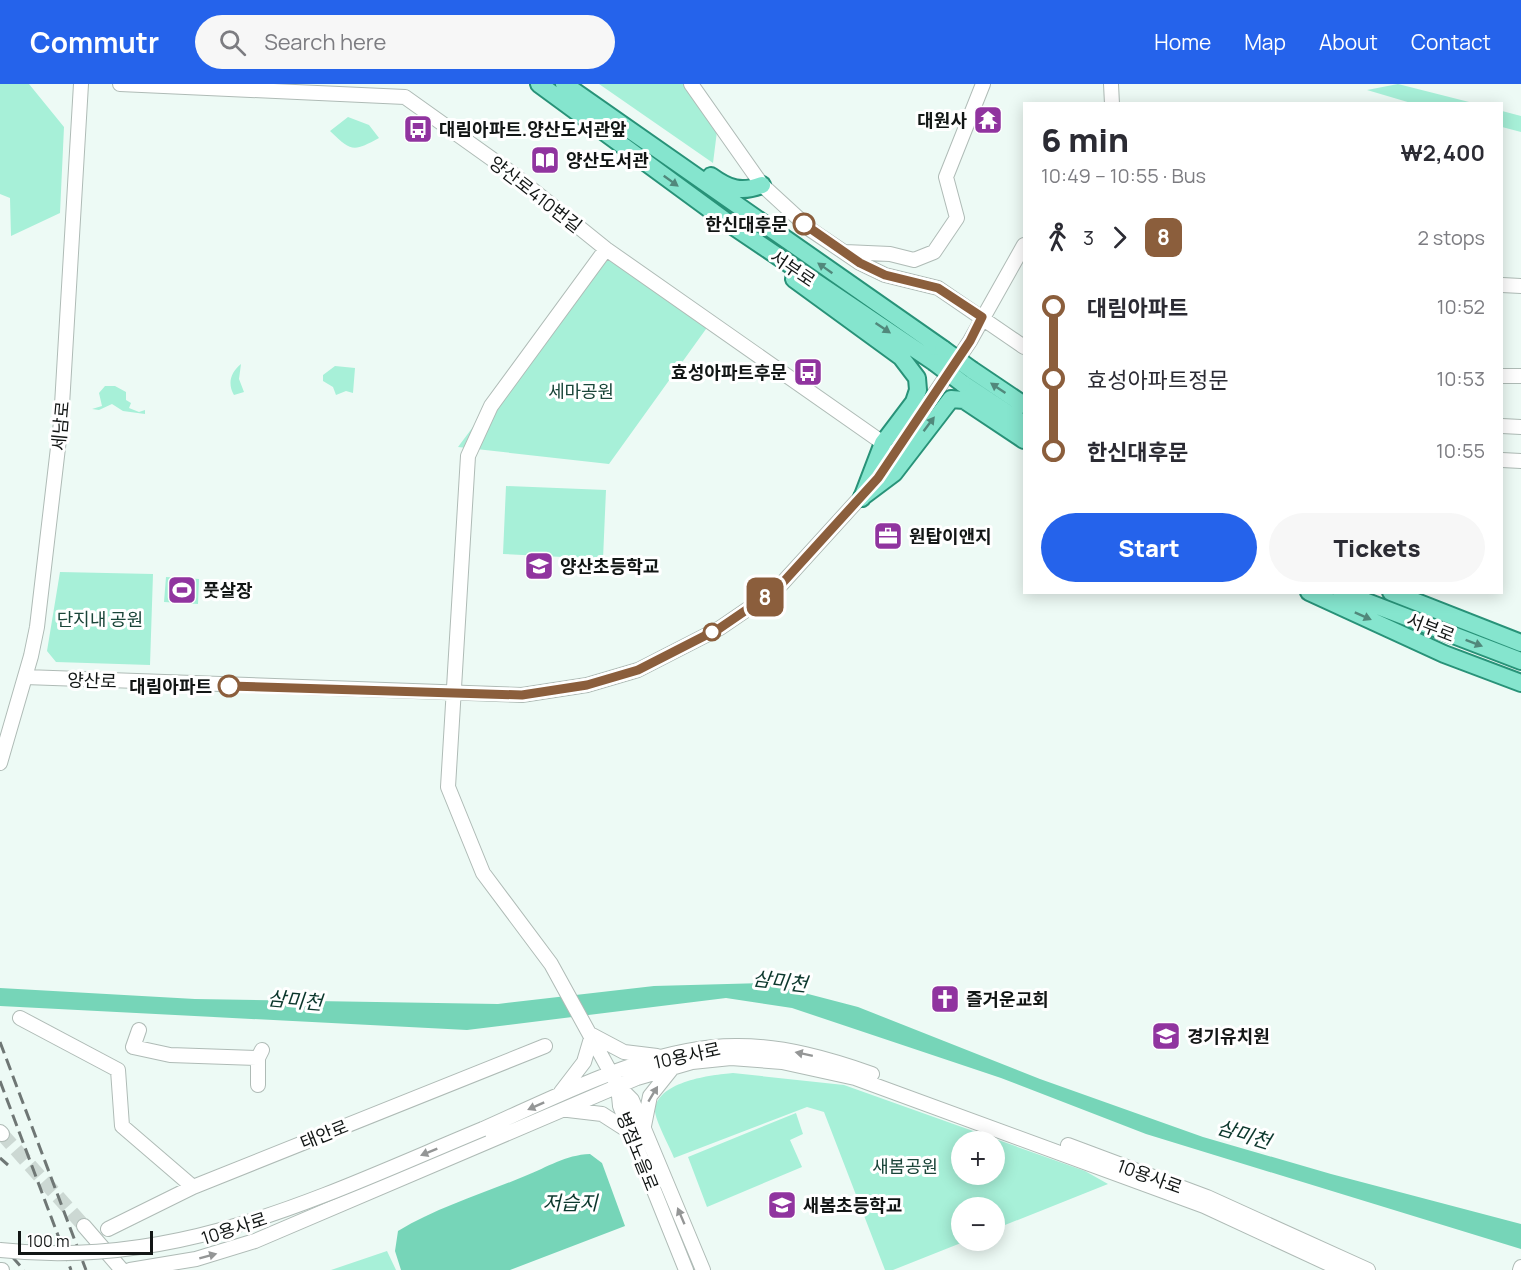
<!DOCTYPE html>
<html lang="en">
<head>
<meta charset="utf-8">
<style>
  :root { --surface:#fff; --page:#f7f7f7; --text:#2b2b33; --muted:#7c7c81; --accent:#2563eb }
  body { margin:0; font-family:Manrope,"Noto Sans KR",sans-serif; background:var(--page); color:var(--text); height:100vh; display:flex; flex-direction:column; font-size:22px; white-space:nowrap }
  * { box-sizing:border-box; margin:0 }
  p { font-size:20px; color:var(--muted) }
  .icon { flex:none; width:33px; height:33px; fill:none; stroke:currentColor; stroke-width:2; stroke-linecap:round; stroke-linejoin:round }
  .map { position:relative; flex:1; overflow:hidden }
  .details { position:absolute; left:1023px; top:18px; width:480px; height:492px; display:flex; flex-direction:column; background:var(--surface); border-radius:0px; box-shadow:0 3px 15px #0003 }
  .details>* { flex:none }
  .badge { padding:0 12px; border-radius:9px; font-size:21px; line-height:39px }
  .tools { position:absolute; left:951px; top:1047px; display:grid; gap:12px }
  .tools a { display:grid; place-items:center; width:54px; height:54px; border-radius:50%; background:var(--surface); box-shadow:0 3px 15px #0003; font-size:30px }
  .scale { position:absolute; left:18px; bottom:15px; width:135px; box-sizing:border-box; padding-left:6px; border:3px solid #121615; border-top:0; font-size:16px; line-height:21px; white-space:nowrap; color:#121615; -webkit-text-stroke:4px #fff; paint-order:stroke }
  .map>.badge { position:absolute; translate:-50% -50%; box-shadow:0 0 0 3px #fff }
  .legs { display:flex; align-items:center; gap:9px; height:66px; padding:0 18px; font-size:20px }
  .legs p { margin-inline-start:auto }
  .summary { display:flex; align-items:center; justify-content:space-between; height:102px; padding:0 18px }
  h1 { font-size:33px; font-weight:800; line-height:45px }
  .cta { display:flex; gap:12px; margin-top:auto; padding:12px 18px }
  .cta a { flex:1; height:69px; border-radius:36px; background:var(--accent); color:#fff; font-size:24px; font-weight:800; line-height:69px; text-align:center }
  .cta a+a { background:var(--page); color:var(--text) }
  ul { padding:0 18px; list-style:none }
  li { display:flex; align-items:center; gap:21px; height:72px; font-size:22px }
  li i { display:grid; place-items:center; width:9px; height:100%; margin:0 8px; background:currentColor }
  li i::after { content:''; width:15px; height:15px; margin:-8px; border:4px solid; border-radius:50%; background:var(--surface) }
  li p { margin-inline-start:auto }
  li:first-child i { background:linear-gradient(#0000 50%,currentColor 0) }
  li:last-child i { background:linear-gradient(currentColor 50%,#0000 0) }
  header { display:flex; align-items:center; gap:36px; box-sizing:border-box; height:84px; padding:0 30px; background:var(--accent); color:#fff }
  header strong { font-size:28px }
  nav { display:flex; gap:33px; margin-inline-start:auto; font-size:21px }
  .search { width:420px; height:54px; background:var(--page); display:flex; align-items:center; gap:15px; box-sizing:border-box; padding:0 21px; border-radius:33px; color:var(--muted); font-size:22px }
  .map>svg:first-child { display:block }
  .green { fill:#a7f0d8; fill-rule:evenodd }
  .water { fill:#76d5b8 }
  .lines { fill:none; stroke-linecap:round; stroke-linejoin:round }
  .minor-tunnel { stroke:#ccd8d3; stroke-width:14; stroke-dasharray:14 7; stroke-linecap:butt }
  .minor-casing { stroke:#afbbb6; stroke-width:16 }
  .major-casing { stroke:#289278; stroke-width:20 }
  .minor { stroke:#fff; stroke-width:14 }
  .major { stroke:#85e5ce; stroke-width:16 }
  .rail { stroke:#6f7775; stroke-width:3; stroke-dasharray:12 6; stroke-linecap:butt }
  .minor-bridge-casing { stroke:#afbbb6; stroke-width:16; stroke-linecap:butt }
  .major-bridge-casing { stroke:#289278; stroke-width:20; stroke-linecap:butt }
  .minor-bridge { stroke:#fff; stroke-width:14 }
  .major-bridge { stroke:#85e5ce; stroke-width:16 }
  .oneway { fill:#51887b }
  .oneway2 { fill:#949696 }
  .line-1-casing { stroke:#fff; stroke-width:14 }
  .line-1 { stroke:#8b5e3c; stroke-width:9 }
  .stop-1-dot { fill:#fff; stroke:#8b5e3c; stroke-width:3 }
  .labels { text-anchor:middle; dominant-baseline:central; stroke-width:6; stroke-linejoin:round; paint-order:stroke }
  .poi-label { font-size:18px; font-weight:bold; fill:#121615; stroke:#fff; text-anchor:start }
  .street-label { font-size:18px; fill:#121615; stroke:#fff }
  .stop-label { font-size:18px; font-weight:bold; fill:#121615; stroke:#fff; text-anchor:end }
  .park-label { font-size:18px; fill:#1a4539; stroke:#fff }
  .water-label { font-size:20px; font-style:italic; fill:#0b372c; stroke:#fff }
</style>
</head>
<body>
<header>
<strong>Commutr</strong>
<div class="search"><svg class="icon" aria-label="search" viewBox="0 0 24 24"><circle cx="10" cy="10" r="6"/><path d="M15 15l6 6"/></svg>Search here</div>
<nav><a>Home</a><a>Map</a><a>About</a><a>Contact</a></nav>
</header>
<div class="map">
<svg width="1521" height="1186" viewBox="0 0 1521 1186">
  <rect width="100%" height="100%" fill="#edfaf5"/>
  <!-- green -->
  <path class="green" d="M0 0H29L64 43 60 129 11 152 10 114 0 110Z
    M599 0H691L718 39 713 79Z
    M1398 0 1473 19H1411L1367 6Z
    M1502 27 1521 32V48L1502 43Z
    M348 33 369 41 379 54C353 68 352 68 330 47Z
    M606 165 711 238 609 380 458 363Z
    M241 280 239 295 244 308 234 311C227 299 231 288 241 280Z
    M335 282 355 284 353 309 346 307 336 311 333 303 323 297V291Z
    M105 302H115L126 308V316L131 319 129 324 139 328 145 326V330L123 327 112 320 99 326 92 325 102 322 99 309Z
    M506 402 606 406 603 475 503 470Z
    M60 488 153 490 150 581 56 578 47 567Z
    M166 493 199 495 198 520 164 518Z
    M733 989 844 1001 1085 1087 1108 1100 995 1145 994 1124H962V1156L966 1157 893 1186H885L824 1028 807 1023 674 1074C670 1063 654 1035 655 1025 659 997 711 991 733 989ZM962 1058H994V1090H962Z
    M796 1029 803 1050 790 1056 802 1083 707 1123 688 1073Z
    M387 1167 396 1186H331Z"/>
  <!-- water -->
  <path class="water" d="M766 899 858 923 1040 995 1203 1053 1331 1090 1521 1140V1165L1146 1050 1001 994 792 924 726 914 467 946 0 922V904L195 915 498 920 654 902Z
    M590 1070 602 1079 625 1142 510 1186H401L395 1167 398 1147C438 1123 482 1110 525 1092 548 1083 565 1071 590 1070Z"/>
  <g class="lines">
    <!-- minor-tunnel -->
    <path class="minor-tunnel" d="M2 1050 84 1142"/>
    <!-- minor casing -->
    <g class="minor-casing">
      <path id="minor" d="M120 0 405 13 513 90 606 165 883 359 886 368
        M691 0 762 101 811 146 860 179 885 191 938 204 1024 263
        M1111 0 1112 20
        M606 165 491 322 468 372 448 703 483 789 551 880 618 1002 632 1016 703 1186
        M845 168 890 170 914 176 934 168 957 134 946 93 983 0
        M1502 201 1521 202
        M1502 292H1521
        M1502 342 1521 343
        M1502 376 1521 377
        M25 593 522 611 587 601 638 586 720 544 777 505 878 394 970 257 1024 161
        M0 679 31 572 37 543 61 338 81 0
        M20 934 118 986 122 1042 193 1103
        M139 946 133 963 170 971 258 974 262 966
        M592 951 624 968 657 972
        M258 1001V974
        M618 1002 620 1022 686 1186
        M561 1008 584 978 592 951
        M568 1026 602 1030 630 1048
        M644 1042 650 1012 674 982
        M483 1045C560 1011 653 961 738 962 784 962 829 975 872 990
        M0 1048 2 1050
        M1068 1061 1207 1113 1368 1186
        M84 1142 122 1186
        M108 1145 193 1103 545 962
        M0 1186H2
        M130 1186 196 1175 255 1157 637 994 692 978 731 974 782 978 855 994 1204 1122 1342 1186
        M1520 1186 1521 1183"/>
    </g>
    <!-- major casing -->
    <g class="major-casing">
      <path id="major" d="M539 0 727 138 934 278
        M564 0 943 265
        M711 92C729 105 741 109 762 101
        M794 195 901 273 917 294 918 306 914 318 883 359 862 414
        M972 286 1024 321
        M962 299 1024 340
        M862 413 894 389 951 315 964 316 1024 356
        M1309 508 1444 570 1521 599
        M1341 508 1521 577
        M1391 508 1521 559"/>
    </g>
    <!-- minor -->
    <use href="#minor" class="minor"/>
    <!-- major -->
    <use href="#major" class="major"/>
    <!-- rail -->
    <path class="rail" d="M0 958 86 1186
      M0 997 71 1186
      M0 1074 8 1081
      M0 1159 24 1186"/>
    <!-- minor-bridge casing -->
    <g class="minor-bridge-casing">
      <path id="minor-bridge" d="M0 1166C178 1186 324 1111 483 1045"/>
    </g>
    <!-- major-bridge casing -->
    <g class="major-bridge-casing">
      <path id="major-bridge" d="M943 265 972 286
        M934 278 962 299"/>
    </g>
    <!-- minor-bridge -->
    <use href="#minor-bridge" class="minor-bridge"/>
    <!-- major-bridge -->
    <use href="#major-bridge" class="major-bridge"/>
  </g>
  <!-- one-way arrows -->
  <defs><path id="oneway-solid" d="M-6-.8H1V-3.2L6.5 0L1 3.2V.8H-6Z" transform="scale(1.5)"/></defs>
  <g class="oneway">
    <use href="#oneway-solid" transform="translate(671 97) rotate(36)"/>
    <use href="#oneway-solid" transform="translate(825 184) rotate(-145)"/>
    <use href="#oneway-solid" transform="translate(883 244) rotate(34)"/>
    <use href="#oneway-solid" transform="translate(998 304) rotate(-146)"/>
    <use href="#oneway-solid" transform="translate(929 340) rotate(-53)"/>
    <use href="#oneway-solid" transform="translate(1363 532) rotate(24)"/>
    <use href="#oneway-solid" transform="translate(1474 559) rotate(21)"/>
  </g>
  <g class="oneway2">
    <use href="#oneway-solid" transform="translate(804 970) rotate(-168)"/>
    <use href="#oneway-solid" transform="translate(653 1010) rotate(-59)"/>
    <use href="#oneway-solid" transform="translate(536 1022) rotate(156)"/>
    <use href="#oneway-solid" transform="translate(429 1068) rotate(158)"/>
    <use href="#oneway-solid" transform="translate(681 1132) rotate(-113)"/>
    <use href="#oneway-solid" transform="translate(208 1172) rotate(-15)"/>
  </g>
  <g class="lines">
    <!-- line-1 casing -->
    <g class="line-1-casing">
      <path id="line-1" d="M229 602 522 611 587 601 638 586 720 544 777 505 878 394 970 257 982 233 938 204 885 191 860 179 804 140"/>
    </g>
    <!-- line-1 -->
    <use href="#line-1" class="line-1"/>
  </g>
  <!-- icons -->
  <defs>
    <g id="temple-square" transform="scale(1.5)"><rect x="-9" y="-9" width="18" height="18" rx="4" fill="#90349f" stroke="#fff"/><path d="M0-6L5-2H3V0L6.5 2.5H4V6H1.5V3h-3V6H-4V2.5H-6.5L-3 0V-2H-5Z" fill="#fff"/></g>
    <g id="bus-square" transform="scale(1.5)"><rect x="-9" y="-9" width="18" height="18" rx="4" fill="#90349f" stroke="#fff"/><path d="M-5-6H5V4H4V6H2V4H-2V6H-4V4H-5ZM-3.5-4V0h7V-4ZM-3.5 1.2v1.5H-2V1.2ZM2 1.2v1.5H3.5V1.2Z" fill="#fff"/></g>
    <g id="library-square" transform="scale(1.5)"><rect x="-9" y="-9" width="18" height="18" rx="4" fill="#90349f" stroke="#fff"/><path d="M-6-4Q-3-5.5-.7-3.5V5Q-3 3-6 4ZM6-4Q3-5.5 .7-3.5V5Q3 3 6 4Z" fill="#fff"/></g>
    <g id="office-square" transform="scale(1.5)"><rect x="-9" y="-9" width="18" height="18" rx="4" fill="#90349f" stroke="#fff"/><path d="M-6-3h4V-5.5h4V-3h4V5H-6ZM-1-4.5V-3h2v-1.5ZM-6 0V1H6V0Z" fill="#fff"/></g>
    <g id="school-square" transform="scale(1.5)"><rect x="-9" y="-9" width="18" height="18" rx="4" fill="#90349f" stroke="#fff"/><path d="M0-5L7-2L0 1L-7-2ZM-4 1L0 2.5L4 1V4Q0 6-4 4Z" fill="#fff"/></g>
    <g id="stadium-square" transform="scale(1.5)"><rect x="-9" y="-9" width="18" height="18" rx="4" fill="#90349f" stroke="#fff"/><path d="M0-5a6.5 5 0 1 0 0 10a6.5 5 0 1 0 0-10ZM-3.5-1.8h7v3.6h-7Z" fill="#fff"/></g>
    <g id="church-square" transform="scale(1.5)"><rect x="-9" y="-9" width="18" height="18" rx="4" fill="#90349f" stroke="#fff"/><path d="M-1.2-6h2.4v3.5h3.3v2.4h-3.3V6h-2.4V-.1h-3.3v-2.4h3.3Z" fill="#fff"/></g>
  </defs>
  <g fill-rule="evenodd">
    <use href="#temple-square" x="988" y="36"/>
    <use href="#bus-square" x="418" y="45"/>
    <use href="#library-square" x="545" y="76"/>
    <use href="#bus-square" x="808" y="288"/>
    <use href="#office-square" x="888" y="452"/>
    <use href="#school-square" x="539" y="482"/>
    <use href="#stadium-square" x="182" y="506"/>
    <use href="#church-square" x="945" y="915"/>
    <use href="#school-square" x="1166" y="952"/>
    <use href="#school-square" x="782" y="1121"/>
  </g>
  <!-- markers -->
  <g class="stop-1-dot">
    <circle cx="804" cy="140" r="10"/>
    <circle cx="712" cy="548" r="8"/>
    <circle cx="229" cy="602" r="10"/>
  </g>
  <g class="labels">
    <!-- poi labels -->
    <g class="poi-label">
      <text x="967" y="36" text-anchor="end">대원사</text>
      <text x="439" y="45">대림아파트.양산도서관앞</text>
      <text x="566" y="76">양산도서관</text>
      <text x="787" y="288" text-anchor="end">효성아파트후문</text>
      <text x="909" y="452">원탑이앤지</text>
      <text x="560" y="482">양산초등학교</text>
      <text x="203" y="506">풋살장</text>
      <text x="966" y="915">즐거운교회</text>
      <text x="1187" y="952">경기유치원</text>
      <text x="803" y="1121">새봄초등학교</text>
    </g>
    <!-- street labels -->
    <g class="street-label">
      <text transform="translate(536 110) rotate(38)">양산로410번길</text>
      <text transform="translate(793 184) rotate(34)">서부로</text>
      <text transform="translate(60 342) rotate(-85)">세남로</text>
      <text transform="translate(1431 543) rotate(21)">서부로</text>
      <text transform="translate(92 596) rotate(2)">양산로</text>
      <text transform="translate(687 971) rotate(-12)">10용사로</text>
      <text transform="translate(324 1050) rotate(-22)">태안로</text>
      <text transform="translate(638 1067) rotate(68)">병점노을로</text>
      <text transform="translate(1150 1092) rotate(20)">10용사로</text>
      <text transform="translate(234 1144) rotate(-18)">10용사로</text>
    </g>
    <!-- stop labels -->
    <g class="stop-label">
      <text x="788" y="140">한신대후문</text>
      <text x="212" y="602">대림아파트</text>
    </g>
    <!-- park labels -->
    <g class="park-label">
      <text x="581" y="307">세마공원</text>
      <text x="100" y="535">단지내 공원</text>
      <text x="905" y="1082">새봄공원</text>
    </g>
    <!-- water labels -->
    <g class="water-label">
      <text transform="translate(780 897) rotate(7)">삼미천</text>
      <text transform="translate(295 916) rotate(5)">삼미천</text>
      <text transform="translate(1244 1050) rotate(17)">삼미천</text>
      <text x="570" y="1118">저습지</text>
    </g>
  </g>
</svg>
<div class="tools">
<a>+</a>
<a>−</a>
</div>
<div class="scale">100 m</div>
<b class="badge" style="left:765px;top:513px;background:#8b5e3c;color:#fff">8</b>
<section class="details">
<div class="summary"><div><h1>6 min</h1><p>10:49 – 10:55 · Bus</p></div><b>₩2,400</b></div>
<div class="legs"><svg class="icon" aria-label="walk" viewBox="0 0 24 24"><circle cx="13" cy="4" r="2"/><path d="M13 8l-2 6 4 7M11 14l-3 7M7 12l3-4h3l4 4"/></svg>3<svg class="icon" aria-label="forward" viewBox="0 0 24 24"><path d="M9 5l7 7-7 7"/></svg><b class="badge" style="background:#8b5e3c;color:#fff">8</b><p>2 stops</p></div>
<ul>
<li><i style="color:#8b5e3c"></i><b>대림아파트</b><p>10:52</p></li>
<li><i style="color:#8b5e3c"></i><span>효성아파트정문</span><p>10:53</p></li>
<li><i style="color:#8b5e3c"></i><b>한신대후문</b><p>10:55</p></li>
</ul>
<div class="cta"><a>Start</a><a>Tickets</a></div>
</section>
</div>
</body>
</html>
